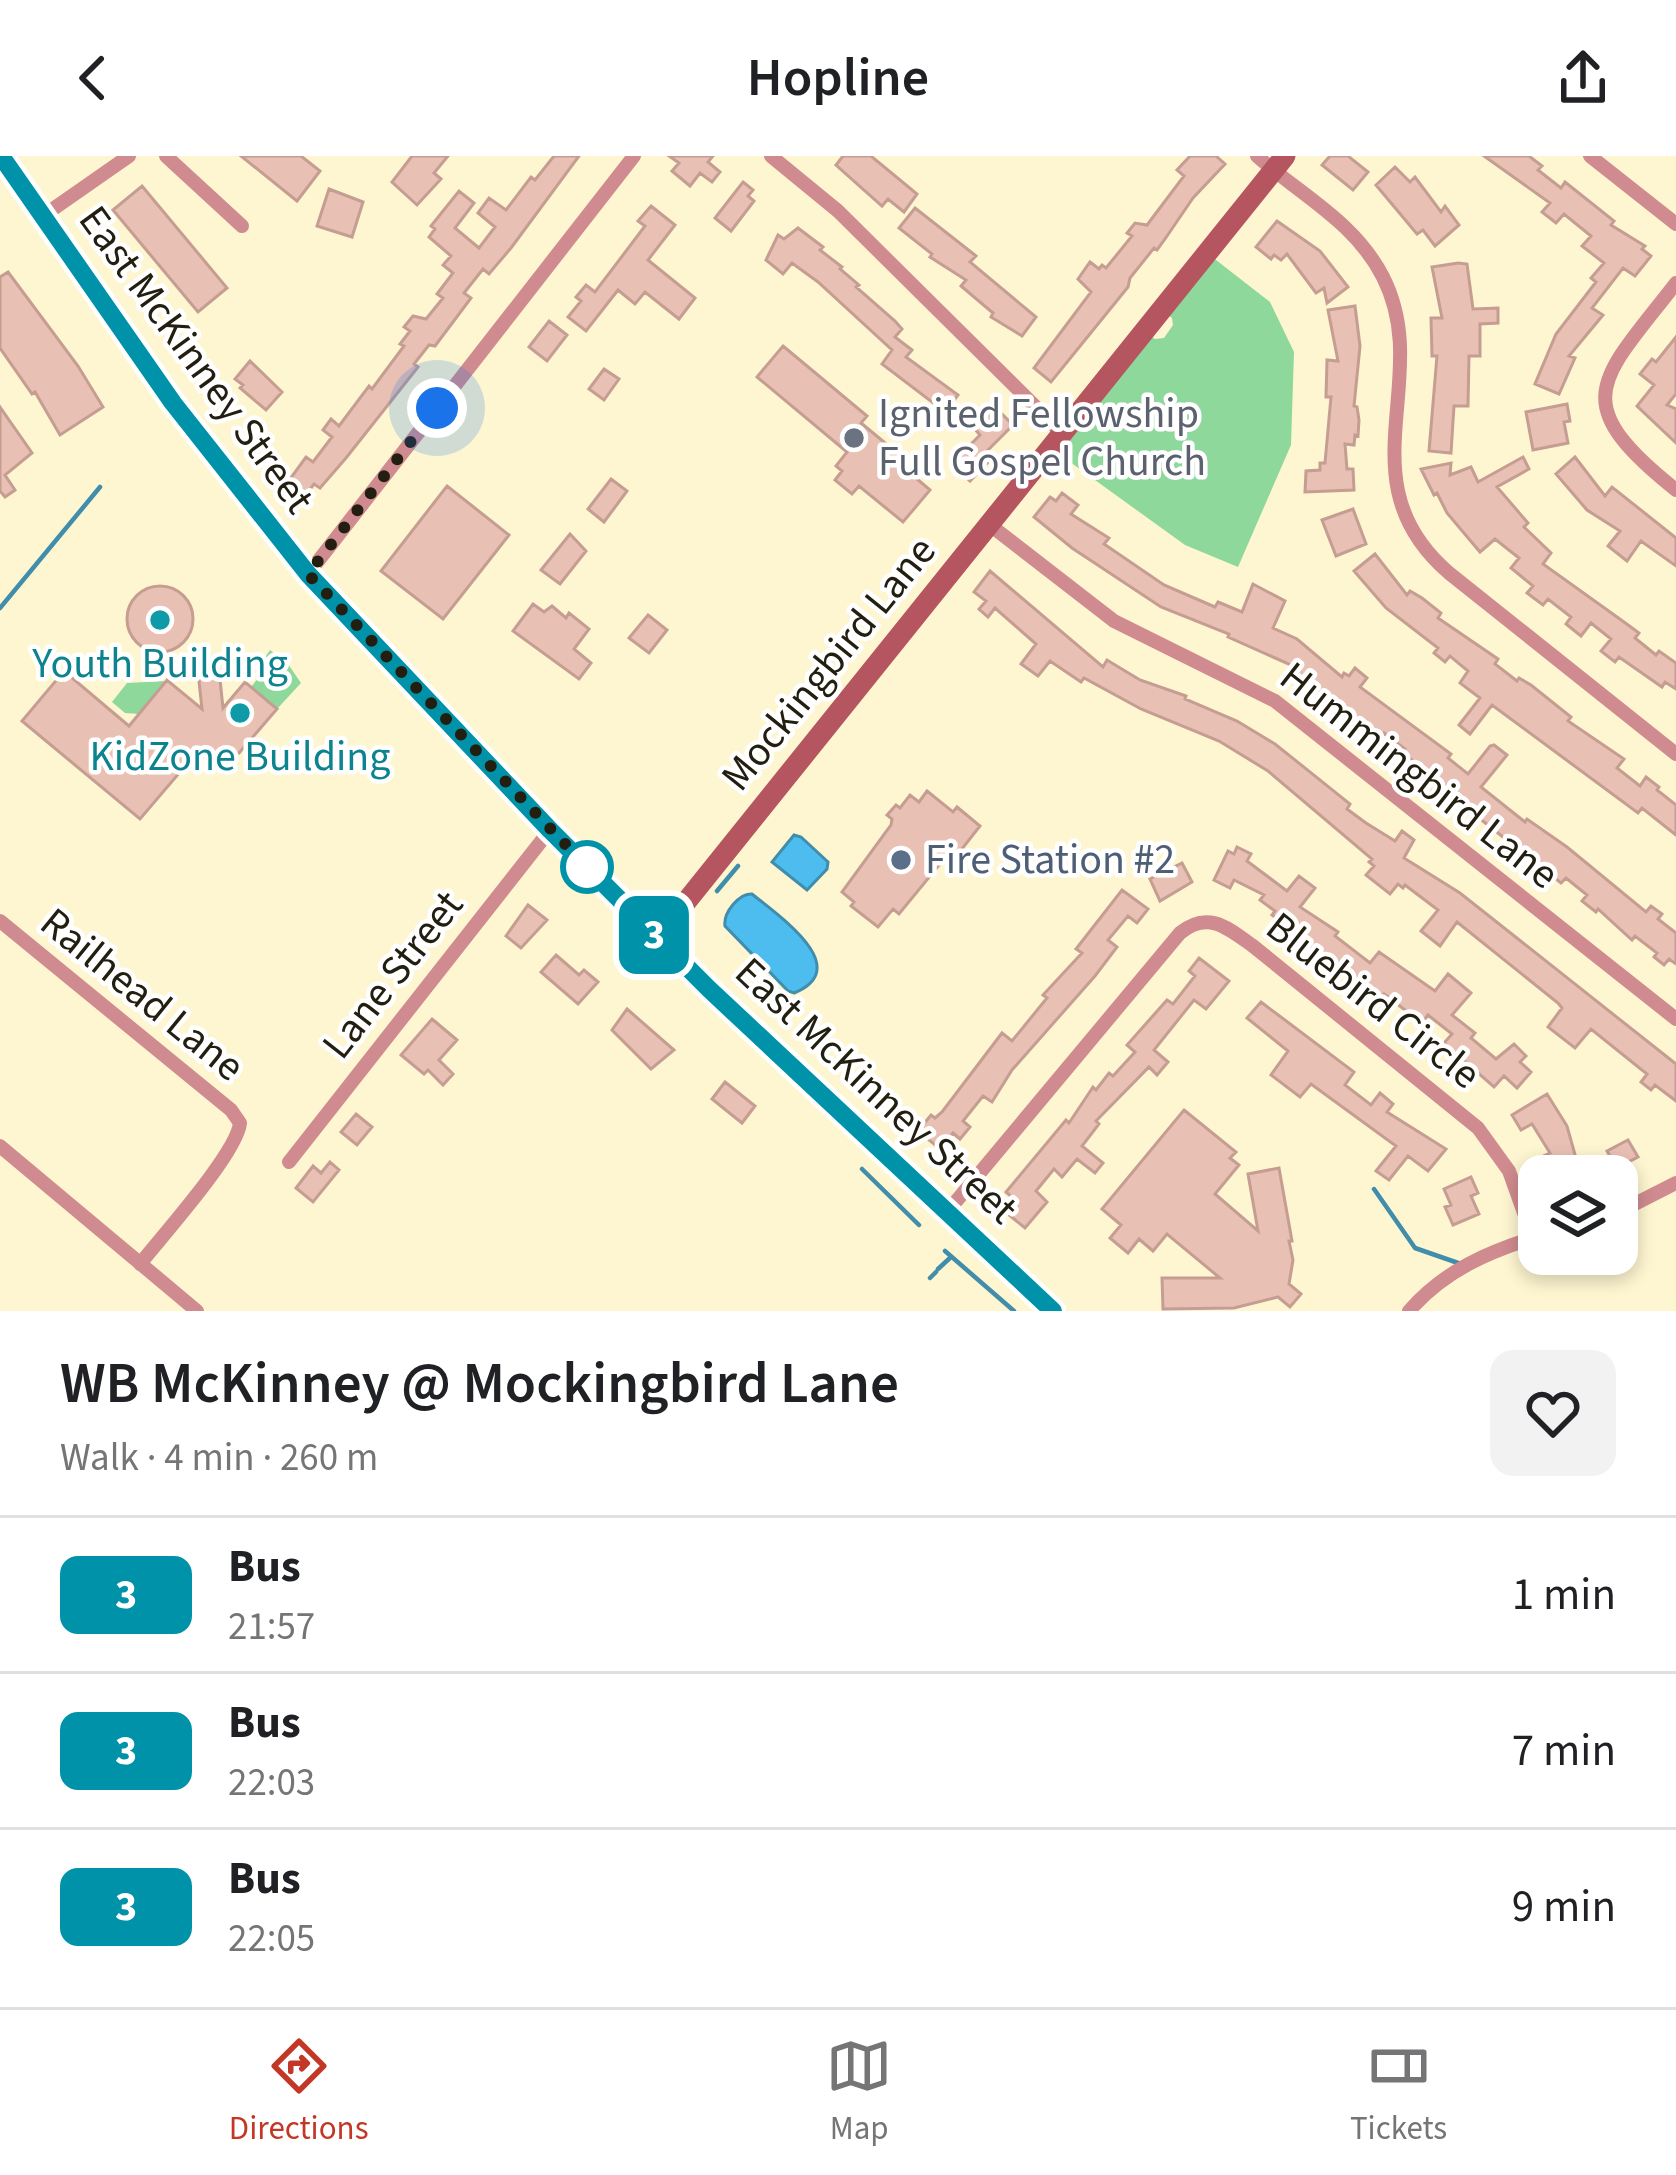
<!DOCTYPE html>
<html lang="en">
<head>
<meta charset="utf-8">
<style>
  :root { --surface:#fff; --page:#f2f2f2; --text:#202124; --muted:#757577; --line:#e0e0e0; --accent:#c33727 }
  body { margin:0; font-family:"Source Sans 3",sans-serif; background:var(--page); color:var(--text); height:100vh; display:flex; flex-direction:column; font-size:45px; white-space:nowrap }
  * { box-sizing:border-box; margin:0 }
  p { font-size:39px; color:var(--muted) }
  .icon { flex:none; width:66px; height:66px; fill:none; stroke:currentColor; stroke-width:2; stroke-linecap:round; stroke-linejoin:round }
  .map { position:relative; height:1155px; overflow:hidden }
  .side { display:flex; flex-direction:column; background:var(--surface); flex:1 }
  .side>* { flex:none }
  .badge { padding:0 24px; border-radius:18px; font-size:42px; line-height:78px }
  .tools { position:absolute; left:1518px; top:999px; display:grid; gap:24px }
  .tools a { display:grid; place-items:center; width:120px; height:120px; border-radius:24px; background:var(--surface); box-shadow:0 6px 18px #0003; font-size:60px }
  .you { position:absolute; width:60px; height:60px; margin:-30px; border:9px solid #fff; border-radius:50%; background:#1a73e8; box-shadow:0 0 0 18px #1a73e833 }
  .map>.badge { position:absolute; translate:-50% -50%; box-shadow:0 0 0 6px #fff }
  .round { display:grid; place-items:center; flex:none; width:126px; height:126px; border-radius:24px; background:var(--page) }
  .summary { display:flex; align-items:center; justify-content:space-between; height:204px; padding:0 60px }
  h1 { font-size:57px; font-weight:600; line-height:90px }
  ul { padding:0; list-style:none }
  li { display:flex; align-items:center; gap:36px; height:156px; padding:0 60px; border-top:3px solid var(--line) }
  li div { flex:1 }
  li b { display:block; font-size:45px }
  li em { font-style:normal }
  li .badge { min-width:132px; font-weight:700; text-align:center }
  header { display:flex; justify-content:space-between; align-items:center; height:156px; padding:0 60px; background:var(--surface); font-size:54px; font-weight:600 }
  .tab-bar { display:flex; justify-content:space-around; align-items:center; height:168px; border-top:3px solid var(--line); background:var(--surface); font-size:33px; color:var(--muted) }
  .tab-bar a { display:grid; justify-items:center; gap:6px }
  .tab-bar .active { color:var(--accent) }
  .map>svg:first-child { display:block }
  .green { fill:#8ed89b }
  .water { fill:#4dbcef; stroke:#408dac; stroke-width:3 }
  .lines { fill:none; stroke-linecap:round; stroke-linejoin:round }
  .stream { stroke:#408dac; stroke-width:4.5 }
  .building { fill:#e9c0b4; stroke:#c59d92; stroke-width:3 }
  .street { stroke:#cf8b8f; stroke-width:14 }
  .secondary { stroke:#b5555f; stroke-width:21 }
  .line-casing { stroke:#fff; stroke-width:27 }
  .line { stroke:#0092a9; stroke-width:18 }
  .walk { stroke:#221f11; stroke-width:12; stroke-dasharray:0 21.6 }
  .worship-dot { fill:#6b7280; stroke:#fff; stroke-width:4.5 }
  .culture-dot { fill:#0f9aa8; stroke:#fff; stroke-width:4.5 }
  .service-dot { fill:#5c6f8a; stroke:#fff; stroke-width:4.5 }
  .stop-dot { fill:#fff; stroke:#0092a9; stroke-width:6 }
  .labels { text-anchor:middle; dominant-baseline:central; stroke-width:9; stroke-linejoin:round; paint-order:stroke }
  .street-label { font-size:42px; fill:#221f11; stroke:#fff }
  .worship-label { font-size:42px; fill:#5b616d; stroke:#fff; text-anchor:start }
  .culture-label { font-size:42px; fill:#0d838f; stroke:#fff }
  .service-label { font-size:42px; fill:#4e5e75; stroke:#fff; text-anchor:start }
</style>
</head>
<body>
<header><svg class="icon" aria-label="back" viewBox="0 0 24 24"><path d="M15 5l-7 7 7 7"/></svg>Hopline<svg class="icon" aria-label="share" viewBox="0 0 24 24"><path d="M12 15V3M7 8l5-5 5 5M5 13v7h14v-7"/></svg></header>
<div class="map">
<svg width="1676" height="1155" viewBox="0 0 1676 1155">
  <rect width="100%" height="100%" fill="#fef6d0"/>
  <!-- green -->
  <path class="green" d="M1207 97 1270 146 1294 196 1291 289 1238 411 1185 389 1052 293 1145 176 1155 183 1164 182 1173 169 1172 162 1162 154Z
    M270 494 288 508 301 527 277 553 251 531 259 521 255 516Z
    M166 525 139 558 125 557 112 546 127 527Z"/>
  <!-- water -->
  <path class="water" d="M794 679 801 681 828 706 827 713 807 734 772 706Z
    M752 738C779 760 855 812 794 837L788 835 725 770C723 757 739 737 752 738Z"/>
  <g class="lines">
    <!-- stream -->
    <path class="stream" d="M0 452 100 331
      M717 735 738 710
      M862 1013 919 1069
      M1374 1033 1415 1092 1461 1108
      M945 1095 1014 1155
      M938 1113 951 1101
      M930 1122 936 1116"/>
  </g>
  <!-- building -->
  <path class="building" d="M241 0H301L320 15 297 45Z
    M412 0H448L434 17 441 23 417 49 392 26Z
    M554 0H579L511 92 489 118 483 113 464 137 471 142 435 190 429 189 414 208 418 211 346 302 320 332 314 328 303 343 285 330 306 301 313 306 332 281 323 274 331 263 339 270 369 230 372 233 404 190 400 188 410 175 404 171 413 160 426 163 443 142 437 138 453 117 443 109 451 100 429 81 435 73 431 70 459 35 474 47 455 72 479 92 495 71 478 57 489 42 506 54 531 21 535 24Z
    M669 0H713L708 6 720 16 712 26 700 17 690 30 672 15 679 7Z
    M843 0H871L917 38 904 56 888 43 882 50 836 9Z
    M1190 0H1216L1225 8 1193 42 1165 83 1157 94 1154 92 1130 122 1128 131 1051 226 1034 212 1091 136 1078 123 1090 106 1099 113 1102 109 1106 112 1132 80 1127 77 1135 67 1147 69 1184 20 1177 14Z
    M1330 0H1348L1368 16 1353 34 1322 9Z
    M1484 0H1529L1542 10 1538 14 1561 32 1565 26 1614 65 1611 69 1645 90 1642 93 1651 100 1635 120 1623 112 1592 152 1603 159 1569 200 1575 202 1559 238 1535 228 1556 178 1596 126 1591 122 1604 107 1582 90 1591 80 1564 58 1556 67 1542 56 1550 47Z
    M1395 11 1410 26 1415 21 1441 56 1445 50 1459 69 1435 90 1423 74 1417 78 1376 29Z
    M743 26 753 34 748 40 754 45 731 75 715 62Z
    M142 30 227 132 198 156 113 54Z
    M329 33 363 46 352 81 317 70Z
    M651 50 675 69 648 104 695 142 679 163 645 136 635 148 618 134 586 175 568 161 581 145 576 141 586 129 595 136 645 70 638 65Z
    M915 52 976 100 970 106 1036 161 1022 180 991 161 993 157 961 130 966 124 930 101 932 98 899 72Z
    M1277 65 1320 95 1348 131 1327 147 1324 132 1316 137 1287 98 1281 104 1274 99 1271 103 1256 91Z
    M798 72 823 91 820 94 842 111 840 113 859 129 856 131 895 165 902 173 895 181 912 194 906 201 958 239 945 256 882 208 892 194 818 126 792 107 783 118 766 104 778 79 784 83Z
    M1458 107 1467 108 1473 153 1498 152V167L1480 168V200H1469L1468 250H1454L1451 297 1429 295 1437 200H1432L1431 162H1442L1432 111Z
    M8 116 78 210 103 251 60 279 35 236 32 238 0 192V121Z
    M1355 150 1360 190 1354 250 1357 251 1359 264 1358 280 1355 279 1354 289 1345 288 1347 313H1353L1354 334 1305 336 1306 315 1320 314V307H1325L1331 241H1326L1327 204 1338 205 1328 154Z
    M549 165 567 179 547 205 529 191Z
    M1676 181V238L1667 249 1676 253V287L1637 250 1654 229 1640 218 1652 203 1656 206Z
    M783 190 867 260 861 267 907 305 903 311 930 334 903 366 859 330 852 338 835 324 842 315 836 310 847 296 757 221Z
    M250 205 282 236 266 254 240 232 243 229 235 223Z
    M604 213 619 223 604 244 589 233Z
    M1567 248 1570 265 1564 266 1568 287 1533 294 1526 256Z
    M994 250 1013 269 985 297 991 303 970 325 952 307 980 279 973 271Z
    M0 251 32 297 5 319 15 334 5 341 0 335Z
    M1523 301 1529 313 1497 331 1528 367 1524 371 1551 397 1543 408 1624 466 1639 477 1635 482 1656 499 1659 495 1676 507V533L1665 526 1662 531 1619 501 1615 506 1601 495 1611 483 1591 467 1581 480 1566 468 1571 461 1548 443 1543 449 1527 437 1533 430 1511 412 1519 402 1495 383 1480 396 1447 357 1437 337 1434 339 1421 313 1451 307 1450 319 1471 311 1478 326Z
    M1575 301 1605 340 1612 331 1676 382V410L1641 385 1627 405 1608 390 1620 375 1587 354 1556 318Z
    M611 323 627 335 604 366 588 353Z
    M447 330 509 379 443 463 381 415Z
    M1062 337 1078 349 1071 358 1109 382 1104 388 1164 429 1215 451 1218 446 1242 456 1253 428 1285 445 1273 472 1297 483 1342 521 1344 517 1349 520 1355 512 1367 522 1360 531 1451 598 1448 602 1468 618 1490 590 1494 589 1507 599 1481 631 1525 666 1527 663 1567 691 1646 756 1651 750 1662 758 1658 763 1676 777V808L1669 803 1664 809 1654 801 1657 797 1635 780 1632 784 1598 753 1596 756 1582 745 1587 739 1566 722 1561 727 1450 639 1444 648 1430 637 1437 629 1418 615 1421 611 1403 597 1405 593 1384 577 1380 583 1291 513 1293 510 1228 481 1229 478 1161 451 1072 392 1034 361 1050 341 1056 345Z
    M1353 353 1366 388 1336 400 1322 364Z
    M570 378 586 395 560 428 541 414Z
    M1375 398 1407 439 1410 435 1422 442 1441 457 1438 462 1498 503 1495 508 1517 525 1519 522 1531 529 1571 561 1568 565 1624 603 1617 612 1640 630 1646 621 1659 631 1657 634 1676 649V679L1642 652 1638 657 1492 549 1470 578 1459 569 1480 542 1460 527 1468 515 1450 500 1445 506 1434 497 1438 492 1386 452 1354 415Z
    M990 415 1103 511 1107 504 1140 524 1186 540 1185 543 1237 565 1275 588 1350 648 1347 653 1366 667 1395 685 1402 675 1414 684 1404 702 1460 737 1676 908V945L1655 929 1651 934 1641 926 1647 918 1591 873 1575 892 1548 871 1562 852 1558 847 1457 766 1440 790 1421 775 1438 754 1405 729 1403 732 1398 728 1390 738 1366 719 1374 710 1369 706 1372 703 1268 615 1219 585 1141 553 1084 522 1081 526 1050 505 1038 520 1021 508 1036 488 995 452 988 461 979 453 986 445 974 436Z
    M127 463a33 33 0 1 1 66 0a33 33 0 1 1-66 0Z
    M533 448 544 456 552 450 566 462 569 457 589 473 574 493 591 507 579 523 513 475Z
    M648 459 667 474 649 497 629 482Z
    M219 514 223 552 245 526 277 553 239 597 192 602 140 663 22 565 64 515 129 570 167 524 202 553 198 516Z
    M927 635 953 656 957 651 980 670 950 708 944 703 899 758 893 753 878 771 851 750 854 746 842 736 891 669 892 663 887 659 896 649 900 652 910 639 919 646Z
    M1237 691 1251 698 1247 705 1287 735 1299 720 1315 732 1300 751 1338 776 1335 780 1370 807 1379 796 1435 835 1448 818 1471 837 1452 859 1475 877 1471 882 1496 903 1514 888 1526 900 1520 906 1531 916 1517 932 1504 920 1494 931 1444 887 1452 878 1428 859 1422 867 1384 838 1379 845 1272 759 1275 755 1260 744 1264 739 1234 724 1230 732 1214 724 1228 695 1234 698Z
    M1182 707 1192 726 1160 745 1150 723Z
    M1122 734 1148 753 1137 767 1128 760 1108 784 1117 791 1095 820 1012 914 992 946 983 940 963 965 970 971 960 983 953 977 940 993 918 975 931 959 935 962 942 956 1002 877 1012 885 1047 842 1043 839 1082 797 1076 793Z
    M528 749 547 764 521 792 506 780Z
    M556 799 579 819 584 814 598 826 578 848 541 816Z
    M1199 802 1229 825 1206 853 1194 844 1154 894 1168 906 1157 919 1149 911 1096 965 1099 968 1082 990 1103 1007 1095 1017 1077 1003 1062 1021 1054 1013 1036 1035 1047 1046 1025 1072 1003 1054 1013 1042 1006 1036 1066 964 1069 967 1093 931 1096 934 1109 917 1113 920 1135 896 1127 889 1167 844 1173 848 1195 820 1189 815Z
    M1261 846 1354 916 1345 929 1371 949 1380 937 1393 948 1387 956 1446 993 1428 1015 1408 1000 1389 1024 1376 1015 1396 990 1311 928 1300 941 1271 919 1288 895 1247 862Z
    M627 853 674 894 651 913 612 874Z
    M432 863 457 884 439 904 453 918 443 929 428 914 424 918 401 899Z
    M725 926 755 950 742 967 712 943Z
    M1547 938 1567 970 1581 1020H1548L1541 1001 1550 997 1532 968 1521 974 1512 959Z
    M1184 954 1236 996 1230 1002 1239 1009 1215 1038 1258 1075 1248 1018 1279 1012 1292 1085H1289L1293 1104 1289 1128 1301 1138 1290 1151 1278 1141 1234 1152 1163 1153 1162 1122H1220L1167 1078 1153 1095 1139 1083 1128 1097 1110 1082 1121 1069 1102 1053Z
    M356 958 372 971 357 989 341 976Z
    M1628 984 1638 1001 1617 1012 1607 995Z
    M330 1006 339 1014 313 1046 296 1032 313 1010 321 1017Z
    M1471 1021 1478 1037 1471 1040 1479 1058 1453 1069 1445 1051 1451 1049 1444 1033Z"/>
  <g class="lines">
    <!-- street -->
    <path class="street" d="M166 0 242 70
      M771 0 838 55 1064 279
      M1257 0C1302 40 1355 66 1383 121 1435 223 1342 325 1449 417L1676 598
      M1590 0 1676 68
      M43 60 129 0
      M1676 127C1601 224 1564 245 1676 334
      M990 369 1114 465 1275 545 1676 863
      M308 418 634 0
      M0 765 231 954 240 967C237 997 162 1080 140 1108
      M0 990 197 1155
      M289 1006 550 674
      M948 1055 1180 777C1208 754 1228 772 1253 790L1478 972 1509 1015 1533 1082
      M1617 1057 1676 1027
      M1409 1155C1445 1114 1488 1096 1539 1080"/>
    <!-- secondary -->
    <path class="secondary" d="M1 0 173 246 308 418 550 674 709 833 1053 1155
      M657 782 1285 0"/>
  </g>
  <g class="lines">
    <!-- line casing -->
    <g class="line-casing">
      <path id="line" d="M1 0 173 247 308 418 550 674 709 833 1053 1155"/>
    </g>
    <!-- line -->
    <use href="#line" class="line"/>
    <!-- walk -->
    <path class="walk" d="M437 252 308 418 587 711"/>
  </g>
  <!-- markers -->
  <circle class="worship-dot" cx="854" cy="282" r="12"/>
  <g class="culture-dot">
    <circle cx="160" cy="464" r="12"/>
    <circle cx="240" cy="557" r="12"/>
  </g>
  <circle class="service-dot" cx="901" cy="704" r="12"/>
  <circle class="stop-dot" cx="587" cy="711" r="24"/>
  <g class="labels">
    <!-- street labels -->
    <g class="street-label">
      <text transform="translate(196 204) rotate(54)">East McKinney Street</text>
      <text transform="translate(829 508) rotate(-51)">Mockingbird Lane</text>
      <text transform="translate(1419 620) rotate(38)">Hummingbird Lane</text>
      <text transform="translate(393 819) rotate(-52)">Lane Street</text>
      <text transform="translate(142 839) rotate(39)">Railhead Lane</text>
      <text transform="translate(1373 845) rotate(38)">Bluebird Circle</text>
      <text transform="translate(876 935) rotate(43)">East McKinney Street</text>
    </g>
    <!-- worship labels -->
    <g class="worship-label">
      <text x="878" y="258">Ignited Fellowship<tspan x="878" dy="48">Full Gospel Church</tspan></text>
    </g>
    <!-- culture labels -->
    <g class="culture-label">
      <text x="160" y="508">Youth Building</text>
      <text x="240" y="601">KidZone Building</text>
    </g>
    <!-- service labels -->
    <g class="service-label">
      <text x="925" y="704">Fire Station #2</text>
    </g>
  </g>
</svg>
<div class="tools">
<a><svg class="icon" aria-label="layers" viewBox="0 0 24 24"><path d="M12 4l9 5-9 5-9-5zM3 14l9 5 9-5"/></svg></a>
</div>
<div class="you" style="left:437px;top:252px"></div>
<b class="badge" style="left:654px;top:779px;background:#0092a9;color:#fff">3</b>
</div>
<section class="side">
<div class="summary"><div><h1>WB McKinney @ Mockingbird Lane</h1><p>Walk · 4 min · 260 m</p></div><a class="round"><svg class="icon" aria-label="heart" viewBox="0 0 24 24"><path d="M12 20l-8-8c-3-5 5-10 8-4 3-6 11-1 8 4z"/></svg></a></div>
<ul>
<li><span class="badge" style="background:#0092a9;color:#fff">3</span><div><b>Bus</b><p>21:57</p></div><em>1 min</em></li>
<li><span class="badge" style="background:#0092a9;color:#fff">3</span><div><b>Bus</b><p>22:03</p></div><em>7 min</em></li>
<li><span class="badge" style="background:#0092a9;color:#fff">3</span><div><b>Bus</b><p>22:05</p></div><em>9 min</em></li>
</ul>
</section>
<nav class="tab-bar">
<a class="active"><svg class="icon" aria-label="directions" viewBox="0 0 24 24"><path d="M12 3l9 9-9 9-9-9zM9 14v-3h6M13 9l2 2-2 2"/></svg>Directions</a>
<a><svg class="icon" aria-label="map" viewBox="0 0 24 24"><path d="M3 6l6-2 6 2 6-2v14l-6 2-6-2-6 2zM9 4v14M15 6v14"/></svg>Map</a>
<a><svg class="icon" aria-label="tickets" viewBox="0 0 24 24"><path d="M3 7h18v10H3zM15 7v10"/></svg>Tickets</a>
</nav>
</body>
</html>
